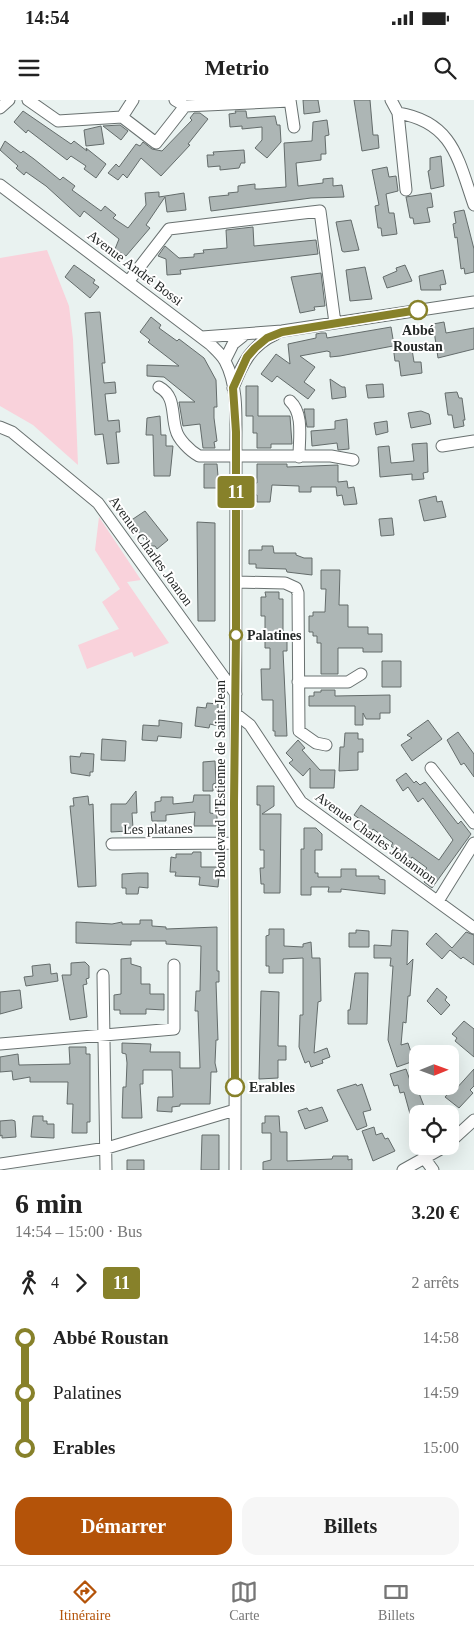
<!DOCTYPE html>
<html lang="fr">
<head>
<meta charset="utf-8">
<style>
  :root { --surface:#fff; --page:#f6f6f6; --text:#222; --muted:#767676; --line:#e0e0e0; --accent:#b45309 }
  body { margin:0; font-family:"Times New Roman",serif; background:var(--page); color:var(--text); height:100vh; display:flex; flex-direction:column; font-size:19px; white-space:nowrap }
  * { box-sizing:border-box; margin:0 }
  p { font-size:16px; color:var(--muted) }
  .icon { flex:none; width:28px; height:28px; fill:none; stroke:currentColor; stroke-width:2; stroke-linecap:round; stroke-linejoin:round }
  .map { position:relative; height:1070px; overflow:hidden }
  .details { display:flex; flex-direction:column; background:var(--surface); flex:1 }
  .details>* { flex:none }
  .badge { padding:0 10px; border-radius:4px; font-size:18px; line-height:32px }
  .needle { width:32px; rotate:89deg }
  .buttons { position:absolute; left:409px; top:945px; display:grid; gap:10px }
  .buttons a { display:grid; place-items:center; width:50px; height:50px; border-radius:10px; background:var(--surface); box-shadow:0 5px 20px #0002; font-size:25px }
  .map>.badge { position:absolute; translate:-50% -50%; box-shadow:0 0 0 2px #fff }
  .legs { display:flex; align-items:center; gap:8px; height:55px; padding:0 15px; font-size:16px }
  .legs p { margin-inline-start:auto }
  .overview { display:flex; align-items:center; justify-content:space-between; height:85px; padding:0 15px }
  h1 { font-size:28px; font-weight:700; line-height:38px }
  .action { display:flex; gap:10px; margin-top:auto; padding:10px 15px }
  .action a { flex:1; height:58px; border-radius:15px; background:var(--accent); color:#fff; font-size:20px; font-weight:700; line-height:58px; text-align:center }
  .action a+a { background:var(--page); color:var(--text) }
  ul { padding:0 15px; list-style:none }
  li { display:flex; align-items:center; gap:18px; height:55px; font-size:19px }
  li i { display:grid; place-items:center; width:8px; height:100%; margin:0 6px; background:currentColor }
  li i::after { content:''; width:12px; height:12px; margin:-6px; border:4px solid; border-radius:50%; background:var(--surface) }
  li p { margin-inline-start:auto }
  li:first-child i { background:linear-gradient(#0000 50%,currentColor 0) }
  li:last-child i { background:linear-gradient(currentColor 50%,#0000 0) }
  .status { display:flex; justify-content:space-between; align-items:center; height:35px; padding:0 25px; background:var(--surface); direction:ltr }
  .status svg { height:14px; fill:currentColor }
  header { display:flex; justify-content:space-between; align-items:center; height:65px; padding:0 15px; background:var(--surface); font-size:22px; font-weight:700 }
  .tab-bar { display:flex; justify-content:space-around; align-items:center; height:70px; border-top:1px solid var(--line); background:var(--surface); font-size:14px; color:var(--muted) }
  .tab-bar a { display:grid; justify-items:center; gap:2px }
  .tab-bar .active { color:var(--accent) }
  .map>svg:first-child { display:block }
  .green { fill:#f9d2db }
  .building { fill:#adb6b5; stroke:#646c6b }
  .lines { fill:none; stroke-linecap:round; stroke-linejoin:round }
  .minor-casing { stroke:#697170; stroke-width:13 }
  .minor { stroke:#fff; stroke-width:11 }
  .line-1-casing { stroke:#fff; stroke-width:11 }
  .line-1 { stroke:#87812a; stroke-width:8 }
  .stop-1-dot { fill:#fff; stroke:#87812a; stroke-width:2.5 }
  .labels { text-anchor:middle; dominant-baseline:central; stroke-width:4; stroke-linejoin:round; paint-order:stroke }
  .street-label { font-size:14px; fill:#252928; stroke:#fff }
  .stop-label { font-size:14px; font-weight:bold; fill:#252928; stroke:#fff; text-anchor:start }
</style>
</head>
<body>
<div class="status"><b>14:54</b><svg viewBox="0 0 49 12"><path d="M0 12V9h3v3zM5 12V6h3v6zM10 12V3h3v9zM15 12V0h3v12zM26 1h20v11H26zM47 4h2v5h-2z"/></svg></div>
<header><svg class="icon" aria-label="menu" viewBox="0 0 24 24"><path d="M4 6h16M4 12h16M4 18h16"/></svg>Metrio<svg class="icon" aria-label="search" viewBox="0 0 24 24"><circle cx="10" cy="10" r="6"/><path d="M15 15l6 6"/></svg></header>
<div class="map">
<svg width="474" height="1070" viewBox="0 0 474 1070">
  <rect width="100%" height="100%" fill="#e9f2f0"/>
  <!-- green -->
  <path class="green" d="M47 150 69 206 73 239 78 365 33 325 0 306V158Z
    M99 417 141 480 127 482 169 543 134 557 132 552 87 569 78 545 119 529 102 502 120 489 95 450Z"/>
  <!-- building -->
  <path class="building" d="M303 0H318L320 12 304 14Z
    M354 0H370L373 35H378L379 48 362 51Z
    M23 11 71 44 74 41 87 51 86 48 106 64 96 78 84 69 86 66 71 56 67 60 28 30 26 33 14 22Z
    M235 11H246L247 18 275 16 277 25H280L281 42 267 58 255 48 262 40V27L242 29V26L230 27 229 14 236 13Z
    M194 13H200L208 19 188 44 190 45 161 76 141 58 127 78 123 74 118 80 108 73 116 64 119 67 136 44 140 46 143 42 152 49 162 51 192 20 190 18Z
    M327 20 329 35 325 36 326 54H321V60L296 63 298 86 323 83V79L333 78V86L342 85 344 97 311 98 211 111 209 97 229 95 228 93 238 92V86L255 84V89H260L286 87 284 43 312 41 313 22Z
    M120 25 128 31 121 40 103 26Z
    M101 26 104 44 86 46 84 30Z
    M5 41 21 53 23 51 34 59 60 80 63 77 75 86 72 90 101 111 105 106 116 115 113 118 128 128 146 105 145 93 159 92V97L184 93 186 110 167 112 165 97 146 125 150 128 126 156 115 149 119 139 84 111 80 117 46 86 26 72 24 75 16 68 18 66 0 50Z
    M244 50 245 63H241L239 68 220 70V66L208 67 207 55H214L213 52Z
    M441 56 444 86 431 89 428 71 430 70V58Z
    M387 67 389 77 396 76 398 91 386 94 389 113H394L397 134 382 136 381 128H378L375 106 379 105 372 70Z
    M431 93 433 107 427 108 430 122 414 124 413 118H410L406 97Z
    M464 110 474 149V172L465 174 464 168 461 169 457 137 455 138 453 124 456 123 454 112Z
    M351 120 359 150 344 152 342 151 336 122Z
    M253 127 254 146 316 140 318 154 180 170 181 174 167 175 166 159 158 156 165 146 179 158 194 157V154L204 153 203 150 227 148 226 130Z
    M74 165 95 180 93 183 99 187 90 198 65 177Z
    M405 165 412 181 387 188 383 177 397 171 396 168Z
    M365 167 372 199 350 201 346 170Z
    M443 170 446 184 440 185 441 190H421L419 176Z
    M321 173 325 206 314 207 315 210 300 213 291 177Z
    M100 212 105 263H102L104 283 115 282 116 293 105 294 108 321 119 320 120 332H116L119 363 107 364 103 334 95 335 85 213Z
    M151 217 161 225 159 228 177 241 179 239 204 258 216 280 217 307H214V318L217 341 214 342 215 348H203L200 324 183 326 179 302H195L164 277 147 276V265L179 266 148 242 150 240 140 232Z
    M444 222 446 233 474 228V249L438 258 433 224Z
    M391 227 394 245 411 243 414 262H421L422 273 401 276 399 261H395L393 246 340 256 330 257V252L327 251 300 256 315 267 304 282 315 290 308 299 277 276 272 282 261 274 276 254 290 264 288 244 316 238V234L321 233H326L327 238Z
    M330 279 342 287H345L346 297 332 299Z
    M383 284 384 297 368 298 366 285Z
    M246 286H258V316H290L292 344H271V348H257V333H253V316H246Z
    M457 292 459 298H462L465 320H463L464 326 454 328 452 315H448L445 293Z
    M304 309H314V327H307Z
    M421 311 429 314 431 324 411 328 408 313Z
    M160 316 161 335H166V346H173L170 376H154L153 335H146L147 318Z
    M347 319 349 349 338 350 337 343 312 346 311 331 335 329V321Z
    M387 321 388 332 376 335 374 323Z
    M427 343 428 372 423 373 424 379 412 380V374L380 377 378 347 389 346 391 363 414 361 412 344Z
    M204 364H217L218 376H222V388H204Z
    M257 364H287V367L338 365V382L347 381 348 388 354 387 357 404 344 405 342 395 337 396 336 387H311V392H299V386L272 385 270 402H257V395H253V383H257Z
    M436 396 437 402 442 401 446 417 424 421 419 400Z
    M145 411 168 440 157 449 155 446H149L130 421Z
    M392 418 394 435 381 436 379 419Z
    M197 422 215 423V521H198Z
    M262 446H273L274 453H296V455L304 458H312V475L287 472 286 469 256 468V464H249V450H262Z
    M321 470H340L339 505H348V527H368V534H382V552H363V548H338V574H321V543H317V536H313V532H309V516H313V512H325L326 489H321Z
    M265 492H279V499H283V534H287V551H283L287 636H275V631H273V600H262L261 569H270V548H265V516H261V497H266Z
    M382 561H401V587H382Z
    M321 590H335V596L390 595V613H380V619H366L363 613V625H355V606H309V596H314V592H321Z
    M207 603 218 604V626L210 624 209 628 195 626 197 607 206 608Z
    M159 620 182 623 181 638 158 636 157 641 142 640 143 625 159 626Z
    M428 620 442 639 412 661 401 645 412 638 407 635Z
    M458 632 474 654V677L464 663 461 665 447 640Z
    M345 633H358V639H363V652H358V670L339 671 340 647H344Z
    M102 639 126 641 125 661 101 660Z
    M298 640 305 648 302 650 320 670H335L334 688H310V668L303 676 289 663 293 660 286 653Z
    M81 653 94 654 93 672H90V676L71 673 70 656 80 657Z
    M215 661 216 683 213 684V691H203V662Z
    M406 673 414 683 416 681 420 685 425 682 458 724 461 721 471 734 432 788 424 782 430 774 425 770 427 768 412 757 410 760 391 746 393 743 373 729 371 732 362 725 364 722 354 715 361 705 439 760 453 740 423 698 418 702 408 687 403 691 396 680Z
    M257 686H274V706L262 714H281L280 793H264V784H261L260 768H264V750H260V705H257Z
    M136 691 137 713H132L133 728H128V731L111 732V704H126Z
    M194 695H210V713L217 714V726H194L195 712 166 715V721H152L151 712H155V702L161 701V697H173V704L193 702Z
    M88 696 89 705 93 704 96 786 78 787 70 706H74L73 698Z
    M304 728H316L322 734V750H315V773H318V777H341V769H356V776H379V779L385 780V794L341 789V792H328L329 787H311V795H301V749H304Z
    M193 752H201V767H220L218 787 199 785 200 777 175 776 176 772H170L171 757 176 758V754H192Z
    M138 773H148V788L139 787 138 794H126V788H122V774Z
    M140 820H152V826L166 827V829L217 827V871H219V882H216L218 940H216L215 963 217 972H211L210 1004H180V1006L172 1007V1012L157 1011 158 997H173L172 970H143V984H140L142 1018H122L123 987H126L127 963 126 954 122 953V943L151 944 150 952H180V968H200L198 911H195L196 891H200L201 846 166 844V841H131V845L76 843V822L112 824 122 822V824H140Z
    M269 829H284V846L303 847V844L311 842 312 858H320L321 901 318 902 314 953 327 948 330 957 322 960 323 963 311 967 309 961 305 963 299 947 300 915H303V858L283 859V873H269V866H266V836L269 835Z
    M356 830 369 831V847H349V833H356Z
    M392 830 408 831 407 865 413 859 410 896H408L406 923 403 922 401 945 408 943 414 961 397 967 388 940 393 866H390L391 858H374V845L391 846Z
    M466 832 474 835V865L463 857 461 859 450 850 442 859 426 844 436 833 452 848Z
    M131 858V864L141 867V884H150V894H164V910L146 909V914H120V910H114V895L121 894V859Z
    M85 862 89 866V878L86 879 87 884 83 885 87 917 70 920 62 875H71V863Z
    M50 864 51 874 57 873 58 881 26 886 24 877 33 876 32 866Z
    M355 873H368L367 924H348V910H350Z
    M437 888 447 897 445 900 450 905 441 915 427 901Z
    M20 890 22 908 0 914V892Z
    M261 891 279 892 278 946H286V960H278V978L259 979Z
    M464 921 474 929V957L455 941 457 938 452 934Z
    M69 947H86V954H90V1022H87V1033H72L73 1004H67L68 982H30V977L13 980 12 971 0 972V957L18 954 19 965 70 964Z
    M406 969 413 989 417 988 427 1014H410L404 992 400 993 398 985 394 986 390 974Z
    M474 969V986L470 990 473 993 459 1008 445 997 453 988 455 990Z
    M356 984 357 986 362 984 371 1010 363 1012 367 1026 357 1030 337 990Z
    M322 1007 328 1021 305 1029 298 1011 307 1008 309 1011Z
    M33 1016H43V1021H47V1024H54V1038L31 1037Z
    M265 1016H279L280 1032H287V1061L332 1059 333 1056H348V1060L352 1059V1070H263V1062L271 1060V1033H262V1023H265Z
    M12 1020 15 1021 16 1037 2 1038V1035L0 1036V1021Z
    M374 1027 376 1035 382 1033 385 1039 388 1038 395 1051 373 1061 362 1031Z
    M202 1035H219V1070H201Z
    M127 1060H144V1070H127Z"/>
  <g class="lines">
    <!-- minor casing -->
    <g class="minor-casing">
      <path id="minor" d="M28 0 58 21 122 17 156 43 185 6
        M175 0 185 6 290 1
        M290 0 294 27
        M391 0 398 13 406 90
        M0 8 9 0
        M398 13C453 22 458 59 474 105
        M122 17 133 0
        M0 85 210 244C215 249 222 255 225 261 240 289 235 327 236 357L235 1070
        M128 182 169 129 320 111 335 223
        M202 237 282 231 474 202
        M225 260 233 244 243 236
        M159 287C176 296 171 314 176 330 178 339 190 351 199 356H331L353 360
        M233 288C242 264 251 245 276 234
        M290 301C304 314 299 338 299 357
        M0 327 12 332 98 403 236 594
        M442 346 474 341
        M236 482 285 483 296 488 298 493 299 631 316 643 326 645
        M298 582H348L361 574
        M236 614 250 625 301 702 474 828
        M431 668 474 723
        M112 744 234 743
        M438 801 474 743
        M103 875 106 1070
        M0 944 174 929V865
        M450 1042 474 1020
        M425 1059 433 1070
        M0 1064 107 1048 235 1010
        M403 1070 446 1046"/>
    </g>
    <!-- minor -->
    <use href="#minor" class="minor"/>
  </g>
  <g class="lines">
    <!-- line-1 casing -->
    <g class="line-1-casing">
      <path id="line-1" d="M235 987 234 703 236 535V332L233 288 247 257 255 248 267 238 282 232 418 210"/>
    </g>
    <!-- line-1 -->
    <use href="#line-1" class="line-1"/>
  </g>
  <!-- markers -->
  <g class="stop-1-dot">
    <circle cx="418" cy="210" r="9"/>
    <circle cx="236" cy="535" r="6"/>
    <circle cx="235" cy="987" r="9"/>
  </g>
  <g class="labels">
    <!-- street labels -->
    <g class="street-label">
      <text transform="translate(135 168) rotate(37)">Avenue André Bossi</text>
      <text transform="translate(151 451) rotate(54)">Avenue Charles Joanon</text>
      <text transform="translate(220 679) rotate(-90)">Boulevard d'Estienne de Saint-Jean</text>
      <text transform="translate(158 729) rotate(-1)">Les platanes</text>
      <text transform="translate(376 738) rotate(36)">Avenue Charles Johannon</text>
    </g>
    <!-- stop labels -->
    <g class="stop-label">
      <text x="418" y="230" text-anchor="middle">Abbé<tspan x="418" dy="16">Roustan</tspan></text>
      <text x="247" y="535">Palatines</text>
      <text x="249" y="987">Erables</text>
    </g>
  </g>
</svg>
<div class="buttons">
<a><svg class="needle" viewBox="-14 -14 28 28"><path d="M0-13l5 13h-10z" fill="#e53935"/><path d="M0 13l5-13h-10z" fill="#767676"/></svg></a>
<a><svg class="icon" aria-label="locate" viewBox="0 0 24 24"><circle cx="12" cy="12" r="6"/><path d="M12 2v4M12 18v4M2 12h4M18 12h4"/></svg></a>
</div>
<b class="badge" style="left:236px;top:392px;background:#87812a;color:#fff">11</b>
</div>
<section class="details">
<div class="overview"><div><h1>6 min</h1><p>14:54 – 15:00 · Bus</p></div><b>3.20 €</b></div>
<div class="legs"><svg class="icon" aria-label="walk" viewBox="0 0 24 24"><circle cx="13" cy="4" r="2"/><path d="M13 8l-2 6 4 7M11 14l-3 7M7 12l3-4h3l4 4"/></svg>4<svg class="icon" aria-label="forward" viewBox="0 0 24 24"><path d="M9 5l7 7-7 7"/></svg><b class="badge" style="background:#87812a;color:#fff">11</b><p>2 arrêts</p></div>
<ul>
<li><i style="color:#87812a"></i><b>Abbé Roustan</b><p>14:58</p></li>
<li><i style="color:#87812a"></i><span>Palatines</span><p>14:59</p></li>
<li><i style="color:#87812a"></i><b>Erables</b><p>15:00</p></li>
</ul>
<div class="action"><a>Démarrer</a><a>Billets</a></div>
</section>
<nav class="tab-bar">
<a class="active"><svg class="icon" aria-label="directions" viewBox="0 0 24 24"><path d="M12 3l9 9-9 9-9-9zM9 14v-3h6M13 9l2 2-2 2"/></svg>Itinéraire</a>
<a><svg class="icon" aria-label="map" viewBox="0 0 24 24"><path d="M3 6l6-2 6 2 6-2v14l-6 2-6-2-6 2zM9 4v14M15 6v14"/></svg>Carte</a>
<a><svg class="icon" aria-label="tickets" viewBox="0 0 24 24"><path d="M3 7h18v10H3zM15 7v10"/></svg>Billets</a>
</nav>
</body>
</html>
